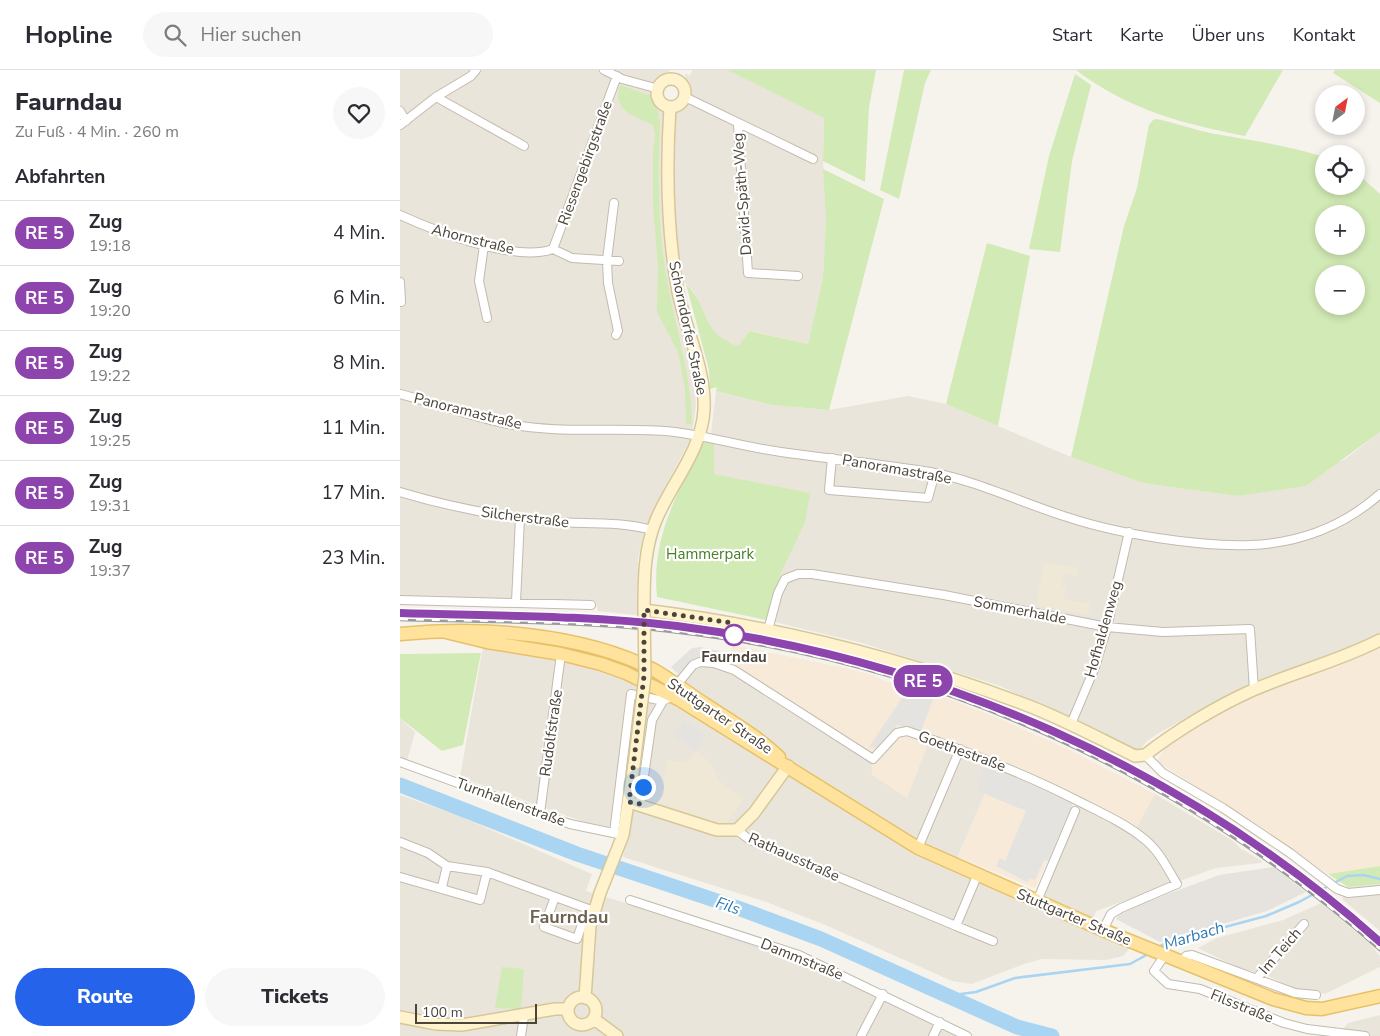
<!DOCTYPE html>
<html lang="de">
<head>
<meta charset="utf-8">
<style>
  :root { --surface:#fff; --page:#f7f7f7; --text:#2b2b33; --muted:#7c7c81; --line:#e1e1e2; --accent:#2563eb }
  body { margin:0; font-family:"Nunito Sans",sans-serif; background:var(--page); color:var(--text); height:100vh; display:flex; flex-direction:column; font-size:19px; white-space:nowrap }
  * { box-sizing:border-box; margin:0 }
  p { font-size:16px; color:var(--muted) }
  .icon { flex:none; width:28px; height:28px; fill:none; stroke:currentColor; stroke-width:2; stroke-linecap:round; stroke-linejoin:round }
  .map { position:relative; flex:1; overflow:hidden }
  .panel { display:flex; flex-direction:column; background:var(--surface); width:400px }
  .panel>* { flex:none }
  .badge { padding:0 10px; border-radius:16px; font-size:18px; line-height:32px }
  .needle { width:32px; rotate:32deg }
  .tools { position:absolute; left:915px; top:15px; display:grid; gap:10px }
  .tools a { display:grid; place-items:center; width:50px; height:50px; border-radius:50%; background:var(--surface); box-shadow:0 2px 8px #0003; font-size:25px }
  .scale { position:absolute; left:15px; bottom:12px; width:122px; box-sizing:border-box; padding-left:5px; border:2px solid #4b4439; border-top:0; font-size:14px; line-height:18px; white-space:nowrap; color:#4b4439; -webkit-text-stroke:4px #fff; paint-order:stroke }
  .you { position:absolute; width:25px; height:25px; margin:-12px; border:4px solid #fff; border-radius:50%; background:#1a73e8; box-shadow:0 0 0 8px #1a73e833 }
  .map>.badge { position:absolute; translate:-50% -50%; box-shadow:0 0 0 2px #fff }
  h2 { padding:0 15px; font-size:19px; line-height:45px }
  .round { display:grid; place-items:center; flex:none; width:52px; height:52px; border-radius:26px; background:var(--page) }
  .head { display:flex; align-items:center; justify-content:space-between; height:85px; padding:0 15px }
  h1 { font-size:24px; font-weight:800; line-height:38px }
  .cta { display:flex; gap:10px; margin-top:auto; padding:10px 15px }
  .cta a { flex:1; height:58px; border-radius:30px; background:var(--accent); color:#fff; font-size:20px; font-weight:800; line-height:58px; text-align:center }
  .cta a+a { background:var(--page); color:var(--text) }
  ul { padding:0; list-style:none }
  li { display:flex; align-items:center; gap:15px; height:65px; padding:0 15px; border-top:1px solid var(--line) }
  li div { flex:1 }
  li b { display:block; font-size:19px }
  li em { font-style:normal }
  li .badge { min-width:55px; font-weight:700; text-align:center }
  header { display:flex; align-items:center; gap:30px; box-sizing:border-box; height:70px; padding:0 25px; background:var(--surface); border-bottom:1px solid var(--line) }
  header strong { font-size:24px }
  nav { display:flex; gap:28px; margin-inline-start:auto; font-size:18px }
  .search { width:350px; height:45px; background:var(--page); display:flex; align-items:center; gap:12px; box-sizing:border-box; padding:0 18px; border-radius:28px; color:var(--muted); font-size:19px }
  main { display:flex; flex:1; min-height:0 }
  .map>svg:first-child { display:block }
  .residential { fill:#eae5da }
  .commercial { fill:#f7ead8 }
  .industrial { fill:#e6e2dd }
  .education { fill:#efe8d6 }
  .green { fill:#d2eab5; fill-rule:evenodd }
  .parking { fill:#e5e3e0 }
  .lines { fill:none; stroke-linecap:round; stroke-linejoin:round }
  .stream { stroke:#a9d4f2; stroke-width:2.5 }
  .river { stroke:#a9d4f2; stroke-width:15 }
  .street-casing { stroke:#c2bbae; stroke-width:10 }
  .secondary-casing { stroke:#d6c79b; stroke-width:14 }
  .primary-casing { stroke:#e6c16a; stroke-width:15 }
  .street { stroke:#fff; stroke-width:8 }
  .secondary { stroke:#fff3cd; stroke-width:11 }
  .primary { stroke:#ffe39c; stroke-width:12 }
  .rail-casing { stroke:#9a9a9a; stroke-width:4.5 }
  .rail { stroke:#fff; stroke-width:2.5; stroke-dasharray:8; stroke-linecap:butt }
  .secondary-bridge-casing { stroke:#d6c79b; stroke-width:14; stroke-linecap:butt }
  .secondary-bridge { stroke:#fff3cd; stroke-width:11 }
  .line-casing { stroke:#fff; stroke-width:11 }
  .line { stroke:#8e44ad; stroke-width:8 }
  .walk { stroke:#4b4439; stroke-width:5; stroke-dasharray:0 9 }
  .stop-dot { fill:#fff; stroke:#8e44ad; stroke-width:2.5 }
  .labels { text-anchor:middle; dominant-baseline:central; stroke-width:4.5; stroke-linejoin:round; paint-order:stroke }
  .street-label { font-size:15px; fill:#4b4439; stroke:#fff }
  .park-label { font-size:15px; fill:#4a7f2a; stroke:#fff }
  .stop-label { font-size:15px; font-weight:bold; fill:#4b4439; stroke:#fff }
  .water-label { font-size:16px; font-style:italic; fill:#2e7ab2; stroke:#fff }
  .quarter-label { font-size:18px; font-weight:bold; fill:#6e6250; stroke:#fff }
</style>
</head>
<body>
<header>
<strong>Hopline</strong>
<div class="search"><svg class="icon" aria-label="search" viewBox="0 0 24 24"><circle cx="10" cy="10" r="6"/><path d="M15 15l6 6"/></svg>Hier suchen</div>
<nav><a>Start</a><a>Karte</a><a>Über uns</a><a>Kontakt</a></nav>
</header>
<main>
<section class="panel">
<div class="head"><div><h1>Faurndau</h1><p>Zu Fuß · 4 Min. · 260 m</p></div><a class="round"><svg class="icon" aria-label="heart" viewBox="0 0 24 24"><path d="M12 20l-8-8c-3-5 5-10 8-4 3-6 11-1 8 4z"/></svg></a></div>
<h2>Abfahrten</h2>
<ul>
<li><span class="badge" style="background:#8e44ad;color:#fff">RE 5</span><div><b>Zug</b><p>19:18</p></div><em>4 Min.</em></li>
<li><span class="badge" style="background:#8e44ad;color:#fff">RE 5</span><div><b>Zug</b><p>19:20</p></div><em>6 Min.</em></li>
<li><span class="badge" style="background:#8e44ad;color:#fff">RE 5</span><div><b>Zug</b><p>19:22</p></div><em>8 Min.</em></li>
<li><span class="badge" style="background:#8e44ad;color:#fff">RE 5</span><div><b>Zug</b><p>19:25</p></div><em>11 Min.</em></li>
<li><span class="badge" style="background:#8e44ad;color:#fff">RE 5</span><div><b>Zug</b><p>19:31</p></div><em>17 Min.</em></li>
<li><span class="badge" style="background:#8e44ad;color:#fff">RE 5</span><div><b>Zug</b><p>19:37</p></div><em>23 Min.</em></li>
</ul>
<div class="cta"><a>Route</a><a>Tickets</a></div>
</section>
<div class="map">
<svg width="980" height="966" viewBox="0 0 980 966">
  <rect width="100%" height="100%" fill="#f6f3ec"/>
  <!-- residential -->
  <path class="residential" d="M0 0H271L260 9 256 16 255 29 264 38 261 99 272 213 293 303 296 335 292 366 255 436 244 462 238 489 237 545 198 541 196 533 181 531 0 526Z
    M292 0H328L424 48 423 91 426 151 423 207 408 274 351 261 338 276 322 270 307 253 294 222 279 207 272 99 273 66 276 40 287 33 289 28 285 3 290 6Z
    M316 321 372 335 429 340 508 326 546 334 671 387 743 413 837 426 944 390 980 362V563L959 575 830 626 762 661 747 671 739 681 600 616 462 573 366 550 381 503 405 453 314 404V373L310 372Z
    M83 577 183 596 228 611 236 617 265 625 278 604 294 590 304 588 324 592 471 686 507 727 528 673 585 694V724L552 800 639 839 680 737 709 750 732 764 755 724 832 770 840 778 862 791 861 793 816 798 696 841 689 859 729 879 723 886 706 890 642 889 624 894 572 914 552 911 423 854 366 832 223 787 230 760 184 752 60 707Z
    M0 648 15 662 7 691 0 689Z
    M0 725 57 745 192 804 186 821 392 884 557 966H0Z
    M980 814V861L942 829 948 817Z
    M921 833 970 874 980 886V897L925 924 898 920 868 906 837 897 798 878 817 868 883 850Z
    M980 945V966H937L948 953Z"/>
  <!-- commercial -->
  <path class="commercial" d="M980 569V796L928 804 757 691 766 677 854 620Z
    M333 575 441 597 475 606 486 612H493L536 624 593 646 670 680 755 724 737 757 677 726 635 818 558 787 585 724 576 720 588 686 531 666 507 728 472 705 471 686 324 592Z"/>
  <!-- industrial -->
  <path class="industrial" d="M873 797 906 822 867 841 760 872 716 849 719 845 741 834 819 805Z"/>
  <!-- education -->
  <path class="education" d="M644 492 678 498 677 506 664 503 661 516 666 517 664 529 690 534 688 545 636 535Z
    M296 681 310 692 319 711 344 728 324 756 257 733 263 719 267 690 288 693Z"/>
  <!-- green -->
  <path class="green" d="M327 0H476L469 37 465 112 423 91 424 48Z
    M504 0H531L525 13 499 129 480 120Z
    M676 0H883L845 66C783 54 727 39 676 0Z
    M935 0H980V33L933 3Z
    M675 4 691 15 672 91 660 182 629 179 649 86Z
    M220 15 252 26 259 45 257 48 260 49C258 102 257 157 267 209 275 258 292 305 292 355L286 353 285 319 278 282 257 242 258 196 253 134V84L255 65 253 55C235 46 211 41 220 15Z
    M757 49C775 53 792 59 810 63 848 70 887 75 924 87V116H956V102L980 124V362L906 416 837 426 743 413 671 387 724 156 737 118 749 55 753 50ZM924 144H956V176H924ZM924 204H956V236H924Z
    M423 99 484 129 429 340 372 335 316 321 317 317 310 319 309 300 286 214C310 237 299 262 338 276L350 261 408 274 423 207 426 151Z
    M587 173 630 186 598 356 546 334Z
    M305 370 314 373V404L410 423 405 453 381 503 366 550 257 527C251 466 278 422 305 370Z
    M81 583 63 675 42 681 0 648V584Z
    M980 796V814L948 817 928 804Z
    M102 897 124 899 121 939 95 938Z"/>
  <!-- parking -->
  <path class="parking" d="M300 577 329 583 324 592 304 588 294 590 278 604 271 597 292 578Z
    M508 619 534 627 521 661 497 655 477 678 469 677Z
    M284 650 306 665 296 681 274 666Z
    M585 694 673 733 648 791 644 790 635 810 630 808 627 812 596 796 600 788 605 791 626 741 576 720Z
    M327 861 389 881 387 889 325 869Z"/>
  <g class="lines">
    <!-- stream -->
    <path class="stream" d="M758 877 769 872 866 846 899 832 947 806 963 805 980 809
      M546 926 576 922 615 908 730 894 750 883"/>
    <!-- river -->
    <path class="river" d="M0 715 177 784 338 838 421 869 617 957 652 966"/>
    <!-- street casing -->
    <g class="street-casing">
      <path id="street" d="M204 0 222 9 259 19
        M36 27 124 76
        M285 27 413 89
        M0 41 6 51
        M0 55 36 27 71 6 76 0
        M338 55 348 203 398 206
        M214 133 207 190 208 213 218 261 216 265
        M0 145C35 161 116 193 153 179L172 188 219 191
        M84 175 79 211 87 248
        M153 179 217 6
        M0 212 1 232
        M0 324C36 333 71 347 108 354 159 364 213 357 265 361 302 364 338 376 375 381 426 389 479 393 530 402 578 411 624 434 670 448 719 464 799 477 851 475 899 473 944 456 980 424
        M432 388 429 420 528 428 535 403
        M0 422C50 437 102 447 154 452 186 454 221 451 252 460
        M0 530 191 535
        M116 532 120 448
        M368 560 378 523 385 509 398 504H412L544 525 707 557 763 562 850 559 854 620
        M671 654 695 597 707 557 729 462
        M745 685 763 703 823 738 890 783 937 819 948 823 980 820
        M0 692 170 754 223 765
        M240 734 252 650 263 631 272 626 280 611 293 595 300 592 314 593 334 600 473 689 497 663 507 661C566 681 624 703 680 732 702 743 724 753 743 768 759 780 767 798 777 814L721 838 711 844 703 860
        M140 743 161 584
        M337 760 350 770 556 856
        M214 763 231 624 263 631
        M0 772 28 783 47 796 87 802 194 841
        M518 778 560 679
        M577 806 556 856 593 871
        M0 807 80 830 87 802
        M42 817 47 796
        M155 827 144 857 177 869 187 839
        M230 830 399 885 567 966
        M637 831 675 741
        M765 885 754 901 768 914 800 919 884 953 907 959 965 966
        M782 892 786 886 792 885 895 923 916 925
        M857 908 904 854
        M121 966 124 946
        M461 966 483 924
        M533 966 540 952"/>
    </g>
    <!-- secondary casing -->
    <g class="secondary-casing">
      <path id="secondary" d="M257 23a14 14 0 1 1 28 0a14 14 0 1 1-28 0Z
        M270 37C266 98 267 162 278 222 286 261 306 300 304 340 302 380 271 414 256 450 244 479 244 509 244 540 376 556 505 589 629 636 665 650 700 669 735 686L745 685C776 661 817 636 853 620 895 602 939 591 980 570
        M229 732 317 760H337L354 743 388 696
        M168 941a14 14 0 1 1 28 0a14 14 0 1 1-28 0Z
        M185 928 190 856 200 823 223 765 234 695
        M0 947 36 954 62 955 155 939H168
        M194 949 217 966"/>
    </g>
    <!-- primary casing -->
    <g class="primary-casing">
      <path id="primary" d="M46 562 87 572 161 584 201 594 226 603 278 629 518 778 703 860 873 929 906 938 922 939 980 926
        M0 564C79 556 182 563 254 600 272 610 290 625 308 636 332 652 358 667 379 687"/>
    </g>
    <!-- street -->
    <use href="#street" class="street"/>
    <!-- secondary -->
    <use href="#secondary" class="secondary"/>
    <!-- primary -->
    <use href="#primary" class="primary"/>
    <!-- rail casing -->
    <g class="rail-casing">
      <path id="rail" d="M0 549C90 551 182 551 272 561 535 591 782 704 980 879"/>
    </g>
    <!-- rail -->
    <use href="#rail" class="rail"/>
    <!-- secondary-bridge casing -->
    <g class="secondary-bridge-casing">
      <path id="secondary-bridge" d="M234 695 245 606 244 540"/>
    </g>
    <!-- secondary-bridge -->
    <use href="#secondary-bridge" class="secondary-bridge"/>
  </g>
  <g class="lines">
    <!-- line casing -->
    <g class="line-casing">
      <path id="line" d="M0 543C92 546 185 545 277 556 536 589 784 697 980 872"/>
    </g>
    <!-- line -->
    <use href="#line" class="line"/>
    <!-- walk -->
    <path class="walk" d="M243 717 240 734 229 732 244 606V540L333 553 334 565"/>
  </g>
  <!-- markers -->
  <circle class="stop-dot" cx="334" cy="565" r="10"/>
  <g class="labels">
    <!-- street labels -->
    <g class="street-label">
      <text transform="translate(185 93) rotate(-70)">Riesengebirgstraße</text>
      <text transform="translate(342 124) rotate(-94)">David-Späth-Weg</text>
      <text transform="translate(73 169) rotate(14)">Ahornstraße</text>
      <text transform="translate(288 258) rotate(78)">Schorndorfer Straße</text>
      <text transform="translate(68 341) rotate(14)">Panoramastraße</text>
      <text transform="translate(497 399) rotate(10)">Panoramastraße</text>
      <text transform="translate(125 447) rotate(7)">Silcherstraße</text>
      <text transform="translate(620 540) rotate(11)">Sommerhalde</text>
      <text transform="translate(703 559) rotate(-74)">Hofhaldenweg</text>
      <text transform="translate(320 646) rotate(34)">Stuttgarter Straße</text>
      <text transform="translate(151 663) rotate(-82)">Rudolfstraße</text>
      <text transform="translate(562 681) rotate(20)">Goethestraße</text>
      <text transform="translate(111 732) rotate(20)">Turnhallenstraße</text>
      <text transform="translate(394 787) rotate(24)">Rathausstraße</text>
      <text transform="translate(674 847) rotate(23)">Stuttgarter Straße</text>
      <text transform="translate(880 881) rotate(-49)">Im Teich</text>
      <text transform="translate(402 889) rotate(22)">Dammstraße</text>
      <text transform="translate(842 936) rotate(22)">Filsstraße</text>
    </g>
    <!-- park labels -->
    <g class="park-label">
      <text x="310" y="484">Hammerpark</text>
    </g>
    <!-- stop labels -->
    <g class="stop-label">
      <text x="334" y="587">Faurndau</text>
    </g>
    <!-- water labels -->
    <g class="water-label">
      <text transform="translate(328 836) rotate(19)">Fils</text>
      <text transform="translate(794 866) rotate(-17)">Marbach</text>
    </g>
    <!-- quarter labels -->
    <g class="quarter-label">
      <text x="169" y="847">Faurndau</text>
    </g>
  </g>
</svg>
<div class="tools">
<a><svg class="needle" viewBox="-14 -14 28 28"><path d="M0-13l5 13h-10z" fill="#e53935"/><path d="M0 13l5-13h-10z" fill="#7c7c81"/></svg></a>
<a><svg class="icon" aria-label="locate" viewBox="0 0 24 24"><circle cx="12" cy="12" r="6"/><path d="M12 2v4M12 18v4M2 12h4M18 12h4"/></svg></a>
<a>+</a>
<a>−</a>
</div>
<div class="scale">100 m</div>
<div class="you" style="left:243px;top:717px"></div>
<b class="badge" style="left:523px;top:611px;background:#8e44ad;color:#fff">RE 5</b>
</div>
</main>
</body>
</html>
